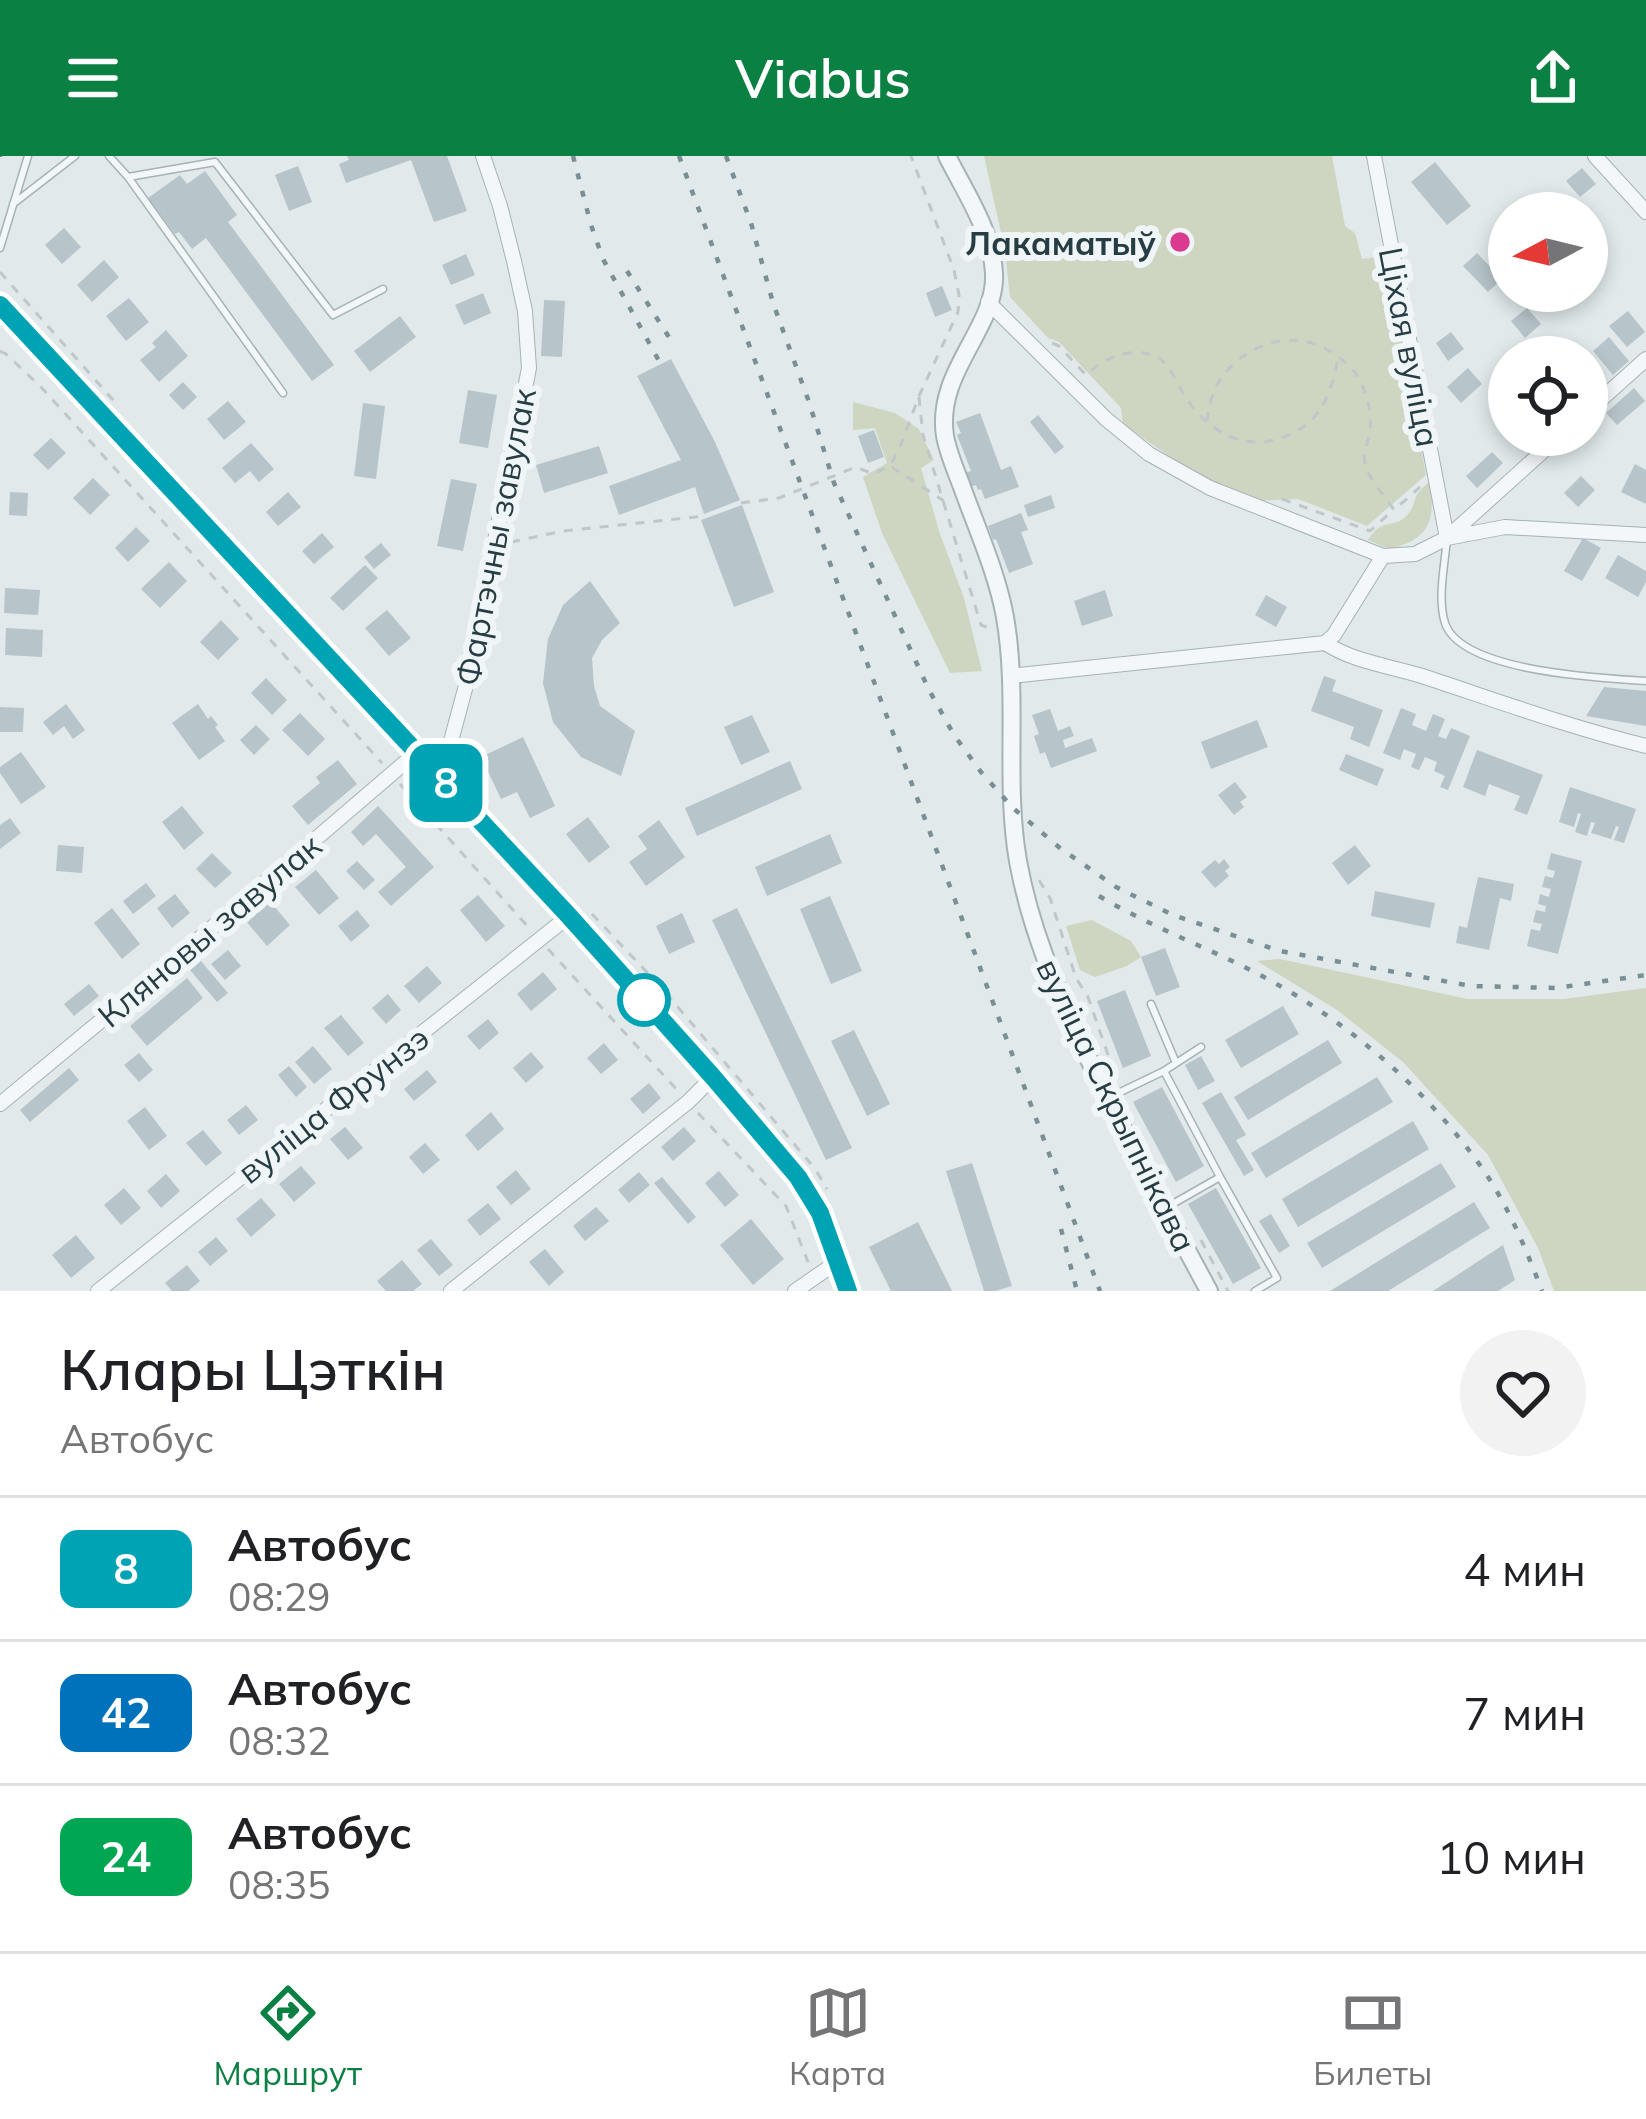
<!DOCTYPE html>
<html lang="ru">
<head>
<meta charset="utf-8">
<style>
  :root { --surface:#fff; --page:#f2f2f2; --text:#202124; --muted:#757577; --line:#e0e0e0; --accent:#0b8043 }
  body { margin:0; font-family:Mulish,sans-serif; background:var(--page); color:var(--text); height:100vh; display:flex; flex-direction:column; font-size:45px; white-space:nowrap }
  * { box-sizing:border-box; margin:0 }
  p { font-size:39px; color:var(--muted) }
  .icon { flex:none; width:66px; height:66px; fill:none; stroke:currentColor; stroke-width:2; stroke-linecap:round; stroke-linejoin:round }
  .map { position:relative; height:1135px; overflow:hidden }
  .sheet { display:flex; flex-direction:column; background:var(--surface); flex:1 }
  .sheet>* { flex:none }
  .badge { padding:0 24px; border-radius:18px; font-size:42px; line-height:78px }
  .needle { width:78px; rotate:263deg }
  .controls { position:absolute; left:1488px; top:36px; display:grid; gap:24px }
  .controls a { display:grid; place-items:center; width:120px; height:120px; border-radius:50%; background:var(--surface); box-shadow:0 6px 18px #0003; font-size:60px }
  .map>.badge { position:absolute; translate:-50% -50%; box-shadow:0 0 0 6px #fff }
  .round { display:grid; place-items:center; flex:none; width:126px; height:126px; border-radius:63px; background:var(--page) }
  .overview { display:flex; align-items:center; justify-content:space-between; height:204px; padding:0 60px }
  h1 { font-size:57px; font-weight:600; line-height:90px }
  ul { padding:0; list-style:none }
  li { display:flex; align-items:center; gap:36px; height:144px; padding:0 60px; border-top:3px solid var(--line) }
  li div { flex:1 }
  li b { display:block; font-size:45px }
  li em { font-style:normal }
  li .badge { min-width:132px; font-weight:700; text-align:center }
  header { display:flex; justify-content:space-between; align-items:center; height:156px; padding:0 60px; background:var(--accent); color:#fff; font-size:54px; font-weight:600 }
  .tab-bar { display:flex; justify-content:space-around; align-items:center; height:168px; border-top:3px solid var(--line); background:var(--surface); font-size:33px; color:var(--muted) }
  .tab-bar a { display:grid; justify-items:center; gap:6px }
  .tab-bar .on { color:var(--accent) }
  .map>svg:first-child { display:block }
  .green { fill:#ced6c1 }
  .building { fill:#b7c4c9 }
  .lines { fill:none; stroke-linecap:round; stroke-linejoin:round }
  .service-casing { stroke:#a5b2b6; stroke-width:9 }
  .minor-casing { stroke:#a5b2b6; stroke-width:16 }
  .tertiary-casing { stroke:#a5b2b6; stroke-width:20 }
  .secondary-casing { stroke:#a5b2b6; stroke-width:21 }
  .path { stroke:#bfc7ca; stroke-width:3; stroke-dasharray:9 9; stroke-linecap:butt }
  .service { stroke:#f4f7f9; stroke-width:6 }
  .minor { stroke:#f4f7f9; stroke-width:14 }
  .tertiary { stroke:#f4f7f9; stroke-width:16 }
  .secondary { stroke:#fff; stroke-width:18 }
  .rail { stroke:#788f96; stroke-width:4.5; stroke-dasharray:6 12; stroke-linecap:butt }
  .line-casing { stroke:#fff; stroke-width:27 }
  .line { stroke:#00a3b4; stroke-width:18 }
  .poi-dot { fill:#db3a91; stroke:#f0f6f8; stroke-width:4.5 }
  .stop-dot { fill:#fff; stroke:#00a3b4; stroke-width:6 }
  .labels { text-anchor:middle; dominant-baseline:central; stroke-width:12; stroke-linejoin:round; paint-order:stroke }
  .poi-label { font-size:33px; font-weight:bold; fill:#273d44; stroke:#f0f6f8; text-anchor:end }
  .street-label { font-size:33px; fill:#273d44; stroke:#f0f6f8 }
</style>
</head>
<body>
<header><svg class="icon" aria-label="menu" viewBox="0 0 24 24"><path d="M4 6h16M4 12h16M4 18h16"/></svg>Viabus<svg class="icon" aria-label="share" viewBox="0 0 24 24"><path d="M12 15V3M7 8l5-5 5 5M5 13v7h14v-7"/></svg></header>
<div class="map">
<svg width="1646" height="1135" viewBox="0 0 1646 1135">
  <rect width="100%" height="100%" fill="#e1e9eb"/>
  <!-- green -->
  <path class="green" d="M984 0H1332L1345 70 1355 77 1362 103 1385 100 1426 319 1367 370 1298 343 1257 345 1230 335 1192 316 1123 268 1121 252 1059 186 1048 182 1010 141 1005 95Z
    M853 246 895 257 919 273 934 304 921 312 940 378 964 442 982 515 950 517 882 377 863 321 887 307 875 272 853 274Z
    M1429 326C1437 364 1429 384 1389 393L1368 384C1382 360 1396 374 1408 358 1419 345 1409 342 1429 326Z
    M1092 764 1131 785 1141 801 1127 810 1095 821 1080 814 1066 770Z
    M1280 803 1468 843H1564L1646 832V1135H1554L1538 1092 1488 999 1403 906 1337 854 1257 805Z"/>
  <!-- building -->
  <path class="building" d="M347 0H447L467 55 434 66 411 4 346 27 339 8 349 4Z
    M1435 6 1471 50 1447 69 1411 26Z
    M298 10 312 46 289 55 275 19Z
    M1582 12 1596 28 1580 41 1566 25Z
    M205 15 237 59 228 66 334 209 312 225 206 82 192 93 179 76 175 78 148 42 180 19 187 28Z
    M64 72 81 91 62 108 45 89Z
    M1477 97 1502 123 1488 136 1463 110Z
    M466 98 475 119 451 129 442 109Z
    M104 104 119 121 92 146 77 129Z
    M942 130 952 154 935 161 926 137Z
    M483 137 491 157 464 169 455 149Z
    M129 142 149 166 126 185 106 160Z
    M544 144 565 145 562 201 541 200Z
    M1527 152 1541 168 1525 182 1511 165Z
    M1628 155 1645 176 1627 191 1609 170Z
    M400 160 416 181 370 216 354 195Z
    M166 174 188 200 159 226 140 204 156 191 152 187Z
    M1451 176 1464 193 1448 205 1436 187Z
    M1609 181 1629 205 1613 219 1593 195Z
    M671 203 715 286 740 344 704 358 695 331 619 359 609 330 681 304 637 220Z
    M1468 212 1482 228 1461 247 1447 231Z
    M183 226 197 241 183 254 169 239Z
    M1634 232 1645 245 1617 269 1606 257Z
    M468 234 497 239 488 292 459 287Z
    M228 245 246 266 224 284 207 263Z
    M363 247 385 250 376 323 354 320Z
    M980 257 1001 314 1011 310 1019 331 985 343 981 333 978 334 976 329 970 331 965 317 971 315 957 279 961 277 956 266Z
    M1038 259 1064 291 1055 298 1030 266Z
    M874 274 884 301 868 307 858 280Z
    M51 282 66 297 48 314 33 299Z
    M251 287 274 313 259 326 250 315 235 327 222 312Z
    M599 290 608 317 544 337 536 309Z
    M1492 296 1503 307 1477 332 1466 320Z
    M1635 308 1646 314V348L1621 336Z
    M1581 320 1595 334 1578 351 1564 337Z
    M93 322 110 339 90 359 73 342Z
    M451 323 477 328 463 395 437 390Z
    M10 336 28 337 27 360 9 359Z
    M288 336 301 351 278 370 266 356Z
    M1051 339 1055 352 1028 361 1024 349Z
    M742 349 774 436 734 451 701 364Z
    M1021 357 1028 374 1021 376 1033 408 1009 417 996 383 993 384 988 370Z
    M136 371 150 385 128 406 115 392Z
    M322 377 334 391 314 408 302 395Z
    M1583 382 1601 392 1582 425 1564 415Z
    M381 387 391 399 374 413 364 401Z
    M1618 399 1646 415V426L1638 441 1605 422Z
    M169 406 187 425 160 452 141 433Z
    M365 409 378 422 343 455 330 442Z
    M590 425 620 467 602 484 592 502 594 530 600 550 635 575 621 620 581 601 553 566 543 527 548 483 563 449Z
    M5 432 40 434 38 459 4 457Z
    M1105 434 1113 460 1082 470 1074 445Z
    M1266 439 1287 451 1276 471 1255 459Z
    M387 454 411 482 389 500 365 472Z
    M221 464 239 483 218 504 200 486Z
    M6 472 43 474 42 501 5 499Z
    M1324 520 1336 524 1332 535 1383 554 1369 591 1350 583 1354 571 1311 555Z
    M266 522 287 544 272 559 251 537Z
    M1604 531 1646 535V570L1586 560Z
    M66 548 85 574 73 583 64 570 53 579 43 566Z
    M198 548 208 563 211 560 218 569 215 571 225 585 199 604 172 567Z
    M0 551 24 552 23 576H0Z
    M1401 552 1416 558 1412 569 1426 575 1433 558 1445 563 1438 580 1446 583 1451 572 1470 580 1448 634 1440 631 1445 620 1434 615 1437 606 1425 601 1419 614 1411 611 1416 598 1404 593 1400 604 1383 597Z
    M1050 553 1058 575 1070 570 1074 580 1063 584 1065 592 1092 582 1097 595 1051 612 1045 596 1040 598 1034 580 1039 578 1032 559Z
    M300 557 325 583 308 600 282 574Z
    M752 559 770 596 741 609 724 571Z
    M1257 564 1268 591 1211 613 1201 586Z
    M256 569 270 583 254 599 240 584Z
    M523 581 555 650 530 662 517 636 501 643 481 601Z
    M1477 594 1543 619 1527 659 1514 654 1520 640 1489 628 1485 640 1463 631Z
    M21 596 46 631 21 648 0 617V611Z
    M1346 598 1384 613 1377 630 1339 614Z
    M338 604 357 628 308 669 292 650 320 627 316 621Z
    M790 605 802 633 697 680 685 652Z
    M1235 626 1247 641 1240 646 1244 651 1234 659 1218 639Z
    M1570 631 1636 653 1624 687 1614 684 1619 671 1616 670 1611 683 1591 677 1595 667 1591 666 1587 680 1575 676 1581 658 1578 657 1574 671 1559 666Z
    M182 650 204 677 184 694 162 666Z
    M378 650 434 711 391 750 378 736 406 711 376 678 363 690 351 676Z
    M588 661 610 691 589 707 566 678Z
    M10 662 21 677 0 693V669Z
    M659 664 685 701 646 730 629 706 647 693 638 680Z
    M830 678 842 707 767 740 755 711Z
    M58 689 84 691 82 717 56 715Z
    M1355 689 1371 710 1348 729 1332 707Z
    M212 697 232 717 215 732 196 713Z
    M1551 697 1582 705 1558 798 1527 790 1531 773 1540 775 1542 768 1533 766 1536 754 1545 756 1546 750 1538 748 1540 738 1549 741 1551 733 1542 731 1545 720 1553 722 1555 715 1547 713Z
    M1224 703 1230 711 1225 715 1229 720 1215 732 1201 716 1215 704 1219 708Z
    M357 705 375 724 364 734 346 715Z
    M316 714 339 742 319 759 295 731Z
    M1478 721 1514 728 1511 745 1500 742 1489 794 1456 787 1459 770 1467 772Z
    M146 727 156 740 133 758 123 745Z
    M1375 735 1435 747 1430 772 1371 760Z
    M175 738 190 757 172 772 157 752Z
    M478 739 505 770 486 786 460 754Z
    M830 740 862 815 831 828 800 753Z
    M269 744 290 769 267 790 245 764Z
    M112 752 140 788 122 803 94 767Z
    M737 752 852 992 826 1004 712 764Z
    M357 754 370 770 351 786 338 770Z
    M682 757 695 786 669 798 656 770Z
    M1165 792 1180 831 1156 840 1141 801Z
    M228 794 241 810 225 824 211 808Z
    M201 805 228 837 217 846 190 814Z
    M427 810 442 827 419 847 404 830Z
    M543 816 557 833 531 855 517 838Z
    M187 822 203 842 147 890 130 870Z
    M89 828 99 840 74 860 64 848Z
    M1125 834 1151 900 1123 912 1097 845Z
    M388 838 401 854 386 868 372 852Z
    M1283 850 1299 878 1241 912 1225 884Z
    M341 859 364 887 348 900 324 872Z
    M488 863 499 877 479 894 467 880Z
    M854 874 890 948 867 960 831 885Z
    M1328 884 1342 907 1248 964 1234 941Z
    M604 887 618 904 601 918 587 902Z
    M313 890 332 913 314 928 295 906Z
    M531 896 544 911 526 927 513 912Z
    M139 897 153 914 139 926 124 909Z
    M1201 900 1215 925 1198 934 1185 909Z
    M289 910 307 931 296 941 278 919Z
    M69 912 79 924 30 966 20 954Z
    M427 914 437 926 414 945 404 933Z
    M1377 921 1393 946 1266 1022 1251 997Z
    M649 927 661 942 643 958 630 943Z
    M1162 931 1204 1010 1176 1026 1133 946Z
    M1221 936 1246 979 1236 984 1254 1014 1244 1020 1202 947Z
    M246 949 258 964 239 979 227 964Z
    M145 951 167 980 149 994 127 965Z
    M491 956 504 973 478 995 465 979Z
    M1413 965 1429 993 1298 1071 1282 1043Z
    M345 971 363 992 348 1004 330 983Z
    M684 971 696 985 673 1005 661 991Z
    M203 974 222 997 206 1010 186 987Z
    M425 987 440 1004 423 1018 409 1001Z
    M972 1007 1012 1130 995 1135H984L946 1015Z
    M1441 1007 1456 1031 1322 1112 1307 1087Z
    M301 1010 316 1027 294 1046 279 1028Z
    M516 1014 531 1033 511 1049 496 1031Z
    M719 1015 739 1039 725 1051 705 1027Z
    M639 1016 650 1029 629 1047 618 1034Z
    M166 1018 180 1035 161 1052 147 1035Z
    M662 1021 696 1061 688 1068 654 1027Z
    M124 1032 141 1052 121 1069 104 1049Z
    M1216 1032 1261 1112 1233 1128 1188 1048Z
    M261 1042 276 1059 251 1081 236 1063Z
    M1474 1046 1490 1072 1388 1135H1330Z
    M488 1047 501 1063 480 1080 467 1064Z
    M596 1051 609 1065 585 1085 573 1070Z
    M1271 1058 1290 1090 1279 1097 1259 1065Z
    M751 1063 784 1103 753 1129 720 1089Z
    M918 1066 952 1135H891L869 1091Z
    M76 1079 95 1102 71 1122 52 1099Z
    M216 1081 228 1095 210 1110 198 1096Z
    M431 1083 453 1109 439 1120 417 1094Z
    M1503 1089 1515 1124 1498 1135H1433Z
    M545 1093 564 1116 549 1130 529 1106Z
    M402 1104 422 1128 413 1135H386L377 1125Z
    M187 1109 200 1125 188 1135H172L165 1127Z"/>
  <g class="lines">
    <!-- service casing -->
    <g class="service-casing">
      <path id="service" d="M109 0 128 21 283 237
        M128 21 215 6 333 159 383 133
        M13 48 75 0
        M0 92 28 0
        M1447 382C1445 408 1437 442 1445 467 1461 516 1601 522 1646 525
        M1151 848 1176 907
        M1164 915 1220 1021
        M1110 941 1164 915 1201 891
        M1169 1050 1220 1021 1277 1122 1255 1135"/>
    </g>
    <!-- minor casing -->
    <g class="minor-casing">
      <path id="minor" d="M1374 0 1447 382
        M1595 0 1646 56
        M988 146 1106 263 1149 298 1210 332 1383 400
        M1587 256 1646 203
        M1450 379 1561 279
        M1325 487 1334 479 1383 400 1415 398 1447 382 1505 371 1646 379
        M1010 520 1325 487C1354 506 1390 510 1422 520 1498 545 1569 571 1646 590
        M441 622 468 522 529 212 525 155 514 105 500 50 483 0
        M0 948 172 806 416 597
        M98 1135 569 760
        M451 1135 688 946 713 921
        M795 1135 837 1106"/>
    </g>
    <!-- tertiary casing -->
    <g class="tertiary-casing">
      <path id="tertiary" d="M947 0C965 36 992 75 994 117 997 172 935 215 945 280 948 297 956 315 962 331 977 373 997 417 1005 461 1019 541 1004 625 1018 705 1030 772 1056 832 1084 893 1122 975 1166 1055 1209 1135"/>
    </g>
    <!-- secondary casing -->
    <g class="secondary-casing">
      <path id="secondary" d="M0 149 569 760 713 921 798 1021 820 1057 848 1135"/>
    </g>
    <!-- path -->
    <path class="path" d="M0 116 114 245
      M1052 187 1059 190 1086 219C1103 203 1130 190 1155 200 1170 207 1175 224 1183 237 1205 273 1241 297 1284 281 1321 268 1332 236 1338 201
      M0 195 6 198 40 230 382 607
      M919 241 923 279 981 469 992 473
      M1207 265C1209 252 1211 241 1217 229 1238 191 1289 171 1328 194 1338 200 1349 208 1356 218 1368 237 1373 258 1369 280 1367 289 1363 297 1365 307 1368 323 1385 340 1394 354L1420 331
      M892 311 944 345
      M1282 343 1370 375 1391 356
      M741 347 779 342 856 311 873 318 890 310 900 291 919 240 958 156 959 139 954 114 911 0
      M511 386 563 375 705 360
      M400 628 530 773
      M1039 724 1050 742 1076 822 1088 841 1114 916
      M592 758 660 830 811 1008
      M548 793 679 936
      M698 957 786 1050 808 1106
      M817 1016 827 1033
      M1201 1084 1228 1135"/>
    <!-- service -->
    <use href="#service" class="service"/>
    <!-- minor -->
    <use href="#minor" class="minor"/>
    <!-- tertiary -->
    <use href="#tertiary" class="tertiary"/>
    <!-- secondary -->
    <use href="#secondary" class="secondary"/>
    <!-- rail -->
    <path class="rail" d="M573 0 591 69 603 103 659 205
      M679 0 1100 1135
      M726 0 751 67 773 147 809 246 834 327 929 534 954 579 981 616 1013 652 1060 692 1116 731 1173 759 1280 795 1471 830 1556 832 1646 819
      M0 1V0
      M627 115 672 186
      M1099 740C1158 775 1221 796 1280 830 1359 875 1429 937 1482 1012 1508 1049 1526 1093 1542 1135
      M1061 1073 1077 1135"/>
  </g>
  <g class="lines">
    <!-- line casing -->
    <g class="line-casing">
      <path id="line" d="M0 149 569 760 713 921 798 1021 820 1057 848 1135"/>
    </g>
    <!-- line -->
    <use href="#line" class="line"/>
  </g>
  <!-- markers -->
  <circle class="poi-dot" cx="1180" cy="86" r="12"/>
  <circle class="stop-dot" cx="644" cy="844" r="24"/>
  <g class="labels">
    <!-- poi labels -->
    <g class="poi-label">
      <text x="1156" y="86">Лакаматыў</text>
    </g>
    <!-- street labels -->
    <g class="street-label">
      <text transform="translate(1410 191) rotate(79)">Ціхая вуліца</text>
      <text transform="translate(495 381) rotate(-79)">Фартэчны завулак</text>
      <text transform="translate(209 774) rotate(-40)">Кляновы завулак</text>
      <text transform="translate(333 948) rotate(-38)">вуліца Фрунзэ</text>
      <text transform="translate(1117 949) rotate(64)">вуліца Скрыпнікава</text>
    </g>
  </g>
</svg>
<div class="controls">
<a><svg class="needle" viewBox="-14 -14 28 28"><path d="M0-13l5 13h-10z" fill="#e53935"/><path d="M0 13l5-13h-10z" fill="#757577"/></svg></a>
<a><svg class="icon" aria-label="locate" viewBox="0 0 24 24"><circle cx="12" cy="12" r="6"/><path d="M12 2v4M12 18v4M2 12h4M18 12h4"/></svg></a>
</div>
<b class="badge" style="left:446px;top:627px;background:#00a3b4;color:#fff">8</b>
</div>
<section class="sheet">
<div class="overview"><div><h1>Клары Цэткін</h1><p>Автобус</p></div><a class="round"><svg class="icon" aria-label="heart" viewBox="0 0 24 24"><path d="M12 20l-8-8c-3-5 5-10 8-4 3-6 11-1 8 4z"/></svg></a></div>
<ul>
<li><span class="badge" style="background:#00a3b4;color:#fff">8</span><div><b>Автобус</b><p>08:29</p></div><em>4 мин</em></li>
<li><span class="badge" style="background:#0072bc;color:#fff">42</span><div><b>Автобус</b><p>08:32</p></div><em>7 мин</em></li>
<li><span class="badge" style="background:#00a651;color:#fff">24</span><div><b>Автобус</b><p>08:35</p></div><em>10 мин</em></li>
</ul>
</section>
<nav class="tab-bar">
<a class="on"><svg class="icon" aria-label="directions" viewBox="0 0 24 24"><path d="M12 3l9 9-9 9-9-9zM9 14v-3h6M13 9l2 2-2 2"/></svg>Маршрут</a>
<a><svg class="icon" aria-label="map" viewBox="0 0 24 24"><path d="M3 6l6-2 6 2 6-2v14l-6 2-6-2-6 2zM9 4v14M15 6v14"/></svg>Карта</a>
<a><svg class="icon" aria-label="tickets" viewBox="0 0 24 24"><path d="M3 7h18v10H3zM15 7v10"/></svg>Билеты</a>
</nav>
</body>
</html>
